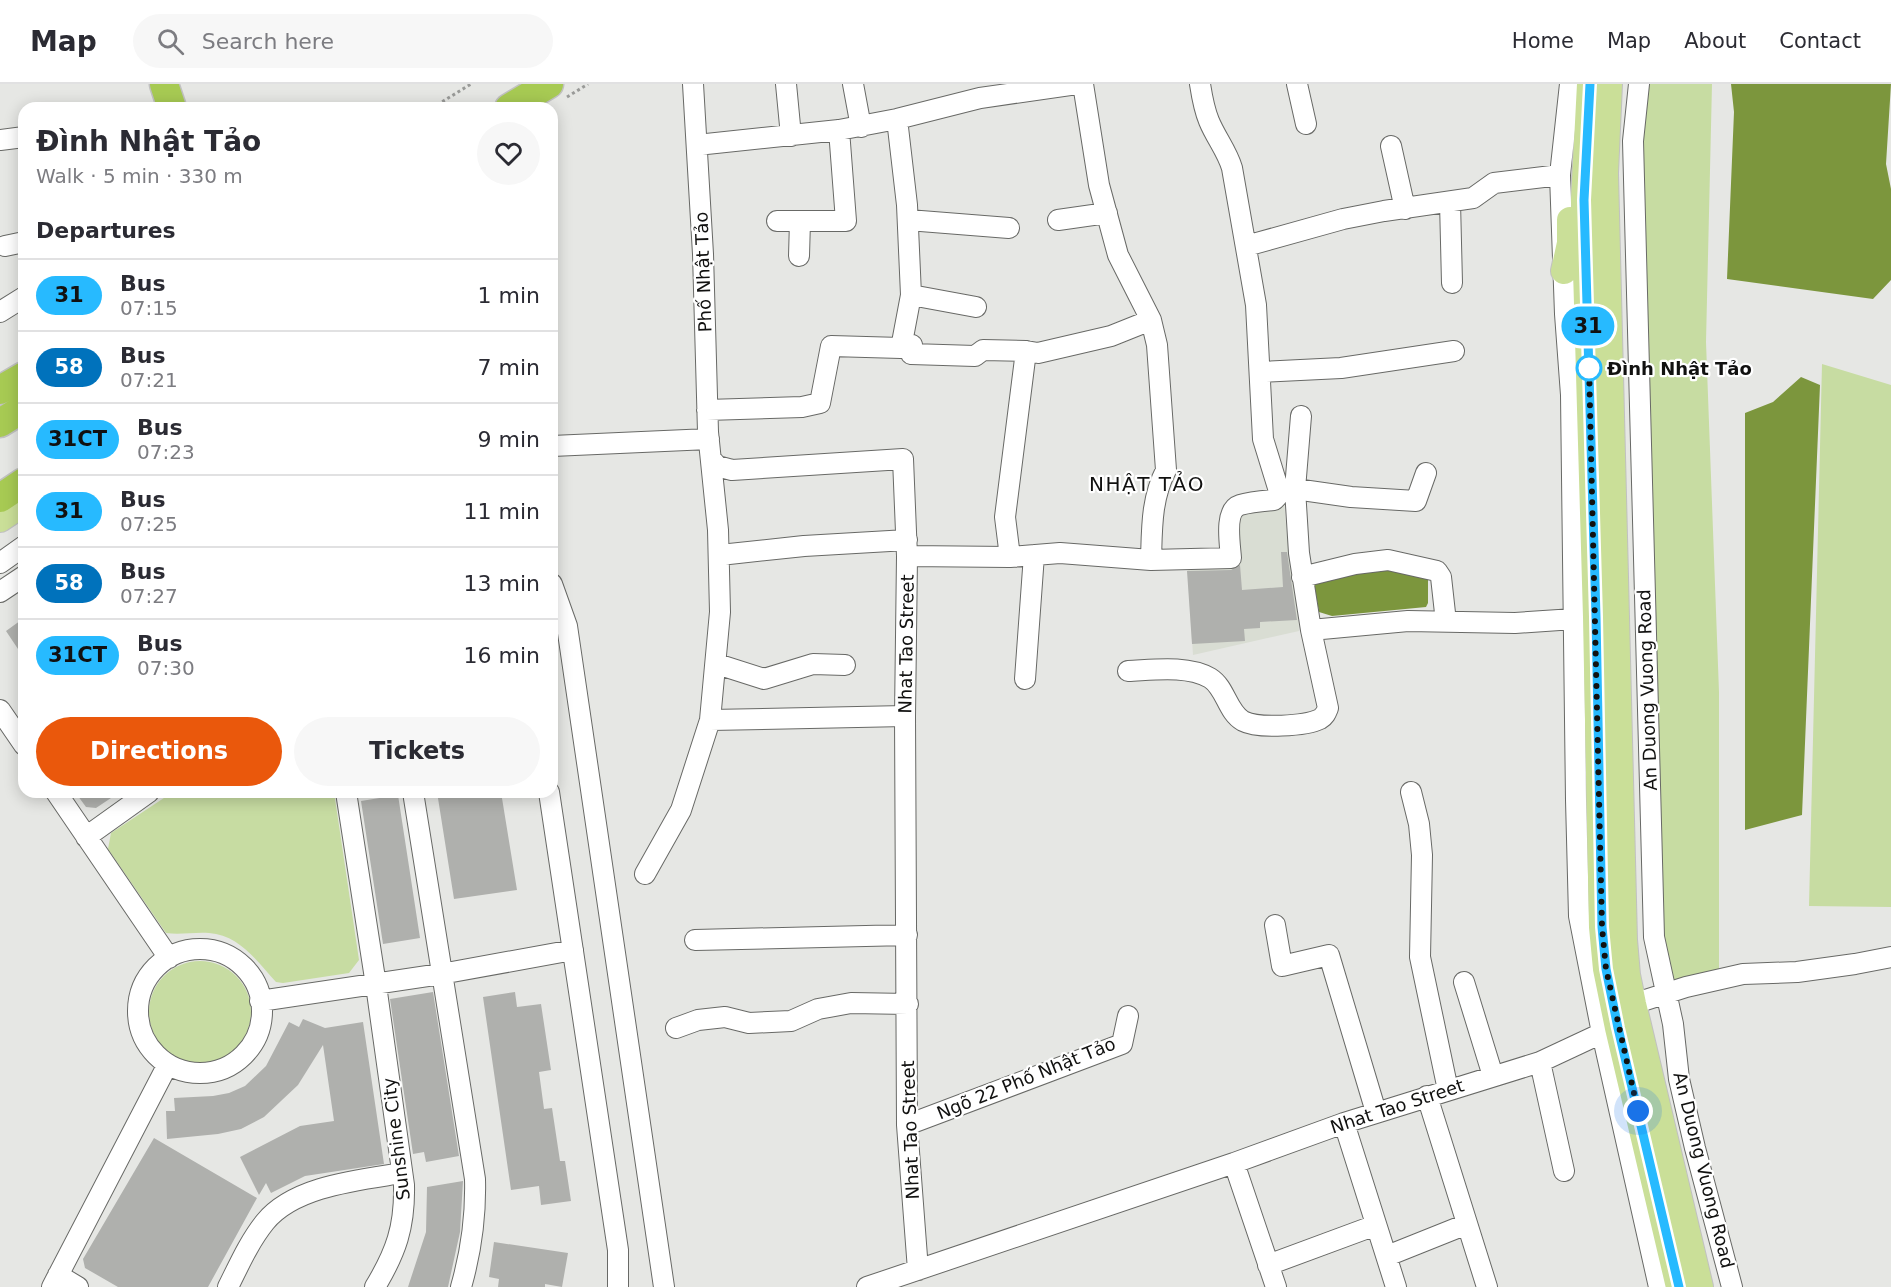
<!DOCTYPE html>
<html lang="en">
<head>
<meta charset="utf-8">
<style>
  :root { --surface:#fff; --page:#f7f7f7; --text:#2b2b33; --muted:#7c7c81; --line:#e1e1e2; --accent:#ea580c }
  body { margin:0; font-family:"DejaVu Sans",sans-serif; background:var(--page); color:var(--text); height:100vh; display:flex; flex-direction:column; font-size:22px; white-space:nowrap }
  * { box-sizing:border-box; margin:0 }
  p { font-size:20px; color:var(--muted) }
  .icon { flex:none; width:33px; height:33px; fill:none; stroke:currentColor; stroke-width:2; stroke-linecap:round; stroke-linejoin:round }
  .map { position:relative; flex:1; overflow:hidden }
  .details { position:absolute; left:18px; top:18px; width:540px; height:696px; display:flex; flex-direction:column; background:var(--surface); border-radius:18px; box-shadow:0 3px 15px #0003 }
  .details>* { flex:none }
  .badge { padding:0 12px; border-radius:20px; font-size:21px; line-height:39px }
  .you { position:absolute; width:30px; height:30px; margin:-15px; border:4px solid #fff; border-radius:50%; background:#1a73e8; box-shadow:0 0 0 9px #1a73e833 }
  .map>.badge { position:absolute; translate:-50% -50%; box-shadow:0 0 0 3px #fff }
  h2 { padding:0 18px; font-size:22px; line-height:54px }
  .round { display:grid; place-items:center; flex:none; width:63px; height:63px; border-radius:32px; background:var(--page) }
  .headline { display:flex; align-items:center; justify-content:space-between; height:102px; padding:0 18px }
  h1 { font-size:28px; font-weight:700; line-height:45px }
  .button { display:flex; gap:12px; margin-top:auto; padding:12px 18px }
  .button a { flex:1; height:69px; border-radius:36px; background:var(--accent); color:#fff; font-size:24px; font-weight:700; line-height:69px; text-align:center }
  .button a+a { background:var(--page); color:var(--text) }
  ul { padding:0; list-style:none }
  li { display:flex; align-items:center; gap:18px; height:72px; padding:0 18px; border-top:2px solid var(--line) }
  li div { flex:1 }
  li b { display:block; font-size:22px }
  li em { font-style:normal }
  li .badge { min-width:66px; font-weight:700; text-align:center }
  header { display:flex; align-items:center; gap:36px; box-sizing:border-box; height:84px; padding:0 30px; background:var(--surface); border-bottom:2px solid var(--line) }
  header strong { font-size:28px }
  nav { display:flex; gap:33px; margin-inline-start:auto; font-size:21px }
  .search { width:420px; height:54px; background:var(--page); display:flex; align-items:center; gap:15px; box-sizing:border-box; padding:0 21px; border-radius:33px; color:var(--muted); font-size:22px }
  .map>svg:first-child { display:block }
  .built { fill:#d9ddd3 }
  .green { fill:#c7dca2 }
  .water { fill:#7c963d }
  .building { fill:#afb0ad }
  .lines { fill:none; stroke-linecap:round; stroke-linejoin:round }
  .minor-casing { stroke:#686966; stroke-width:22 }
  .major-casing { stroke:#c1c1c1; stroke-width:28 }
  .highway-casing { stroke:#c1c1c1; stroke-width:31 }
  .path { stroke:#999a98; stroke-width:3; stroke-dasharray:3 3; stroke-linecap:butt }
  .minor { stroke:#fff; stroke-width:20 }
  .major { stroke:#cadf98; stroke-width:26 }
  .highway { stroke:#a7ca53; stroke-width:28 }
  .line-casing { stroke:#fff; stroke-width:14 }
  .line { stroke:#27baff; stroke-width:9 }
  .walk { stroke:#111110; stroke-width:6; stroke-dasharray:0 10.8 }
  .stop-dot { fill:#fff; stroke:#27baff; stroke-width:3 }
  .labels { text-anchor:middle; dominant-baseline:central; stroke-width:4.5; stroke-linejoin:round; paint-order:stroke }
  .street-label { font-size:18px; fill:#111110; stroke:#fff }
  .stop-label { font-size:18px; font-weight:bold; fill:#111110; stroke:#fff; text-anchor:start }
  .neighbourhood-label { font-size:20px; letter-spacing:1.5px; fill:#111110; stroke:#fff }
</style>
</head>
<body>
<header>
<strong>Map</strong>
<div class="search"><svg class="icon" aria-label="search" viewBox="0 0 24 24"><circle cx="10" cy="10" r="6"/><path d="M15 15l6 6"/></svg>Search here</div>
<nav><a>Home</a><a>Map</a><a>About</a><a>Contact</a></nav>
</header>
<div class="map">
<svg width="1891" height="1203" viewBox="0 0 1891 1203">
  <rect width="100%" height="100%" fill="#e6e7e4"/>
  <!-- built -->
  <path class="built" d="M1284 417 1287 452 1294 456 1299 547 1193 571 1187 479 1235 477 1233 432Z"/>
  <!-- green -->
  <path class="green" d="M1638 0H1712L1706 258 1719 608V895L1666 909 1654 853Z
    M1822 280 1891 301V823L1809 822Z
    M173 708H334L359 876 349 889 283 899 276 898C257 877 239 851 209 849 194 848 180 851 166 849L108 765 111 749Z
    M149 928a51 51 0 1 1 102 0a51 51 0 1 1-102 0Z"/>
  <!-- water -->
  <path class="water" d="M1731 0H1891L1886 80 1891 105V196L1873 215 1727 195 1734 28Z
    M1801 293 1820 301 1802 731 1745 746V329L1773 318Z
    M1385 482 1428 492V519L1426 523 1332 532 1319 528 1314 499Z"/>
  <!-- building -->
  <path class="building" d="M1281 468H1287L1297 536 1260 538V544L1244 545 1245 557 1192 560 1187 487 1231 486 1240 481 1242 506 1283 503Z
    M24 534V574L6 547Z
    M75 708H120L96 724 86 723Z
    M437 708H501L517 806 454 815Z
    M398 711 420 854 383 860 361 717Z
    M433 908 459 1072 426 1078 424 1068 413 1070 390 915Z
    M515 908 517 923 541 920 551 986 539 988 544 1025 552 1024 560 1077H565L571 1117 541 1121 539 1102 511 1106 483 913Z
    M303 935 325 944 363 938 384 1080 305 1092 271 1109 266 1099 259 1111 240 1073 300 1042 334 1037 323 961 298 1001 264 1033 241 1045 218 1050 167 1055 166 1027H175L174 1014 213 1012 229 1009 245 1002 266 982 289 938 299 943Z
    M154 1054 257 1114 208 1203H118L85 1184 83 1175Z
    M463 1097 460 1148 448 1203H408L426 1148 427 1103Z
    M494 1158 568 1169 562 1203 545 1200V1203H498L499 1195 489 1193Z"/>
  <g class="lines">
    <!-- minor casing -->
    <g class="minor-casing">
      <path id="minor" d="M786 0 791 52
        M853 0 861 43
        M1083 0 1099 101 1118 171 1151 236 1157 261 1166 386C1151 415 1152 445 1151 476
        M1200 0C1202 13 1204 25 1209 37 1216 54 1227 67 1232 84L1256 221 1263 355 1279 407
        M1297 0 1306 40
        M1570 0 1560 91 1565 230 1571 311 1576 716 1579 832 1602 949 1659 1203
        M1639 0 1633 57 1654 853 1673 940 1679 995 1695 1064 1732 1203
        M897 35 907 121 911 211 901 264
        M0 56 24 53
        M697 61 839 46 897 35 980 14 1077 0
        M1391 62 1405 125
        M1450 118 1452 199
        M908 136 1009 144
        M1058 136 1107 129
        M777 137H846L839 46
        M5 162 24 158
        M1246 162 1343 135 1384 127 1473 114 1494 99 1560 91
        M799 172 800 137
        M911 211 976 223
        M0 228 24 213
        M1260 288 1341 284 1454 267
        M707 326 802 323 820 319 831 262 901 264 912 261 911 270 975 272 983 266 1026 267 1038 269 1111 252 1151 236
        M1301 332 1295 405 1299 469 1311 546 1408 537 1515 539 1574 535
        M552 362 709 355
        M712 376 717 382 732 386 903 375 907 472 905 632 907 1041 918 1186
        M1282 406 1295 405 1351 413 1416 417 1426 389
        M720 471 804 462 907 456
        M907 472 1010 473 1060 469 1151 476 1231 474C1230 460 1224 426 1240 421 1250 418 1263 417 1274 416L1277 413 1279 407
        M1010 473 1005 433 1026 267
        M0 479 24 462
        M1302 493 1355 480 1388 476 1437 487 1441 493 1446 538
        M552 500 567 542 664 1203
        M0 508 24 492
        M717 580 764 595 813 580 845 581
        M1128 587C1153 586 1187 581 1210 594 1226 604 1227 628 1243 637 1258 645 1306 642 1320 635 1325 632 1326 629 1328 624L1311 546
        M1025 595 1034 471
        M0 626 24 661
        M710 636 905 632
        M56 708 169 874
        M346 708 376 901 404 1101C405 1143 396 1168 375 1203
        M413 708 475 1095C476 1131 471 1168 461 1203
        M549 708 618 1166V1203
        M1411 708 1419 740 1422 771 1420 873 1448 1006
        M86 753 149 708
        M645 790 681 726 710 636 720 528 718 446 708 348 703 170 693 0
        M1275 841 1282 882 1329 871 1376 1028
        M695 856 907 851
        M138 927a62 62 0 1 1 124 0a62 62 0 1 1-124 0Z
        M1464 898 1493 992
        M260 917 441 890 573 866
        M1633 920 1686 903 1743 890 1797 888 1855 880 1891 873
        M676 944 698 936 725 933 749 939 791 937 818 925 851 919 908 920
        M1540 978 1564 1087
        M1427 1012 1487 1203
        M1344 1039 1396 1203
        M907 1041 1122 960 1128 932
        M1234 1079 1276 1203
        M1387 1172 1467 1140
        M1268 1181 1376 1141
        M58 1191 78 1203
        M52 1203 168 980
        M228 1203C239 1181 249 1158 265 1138 294 1102 359 1096 402 1089
        M867 1203 1234 1079 1344 1039 1540 978 1602 949 1613 946"/>
    </g>
    <!-- major casing -->
    <g class="major-casing">
      <path id="major" d="M1590 0 1584 116 1596 533 1602 843 1606 885 1618 944 1679 1203
        M1609 0 1605 89 1624 856 1627 891 1633 920 1700 1203
        M1564 187 1570 159V136
        M0 435 24 419"/>
    </g>
    <!-- highway casing -->
    <g class="highway-casing">
      <path id="highway" d="M164 0 172 24
        M509 24 549 0
        M0 306 24 292
        M0 339 24 324
        M0 414 24 398"/>
    </g>
    <!-- path -->
    <path class="path" d="M567 13 588 0
      M432 24 471 0"/>
    <!-- minor -->
    <use href="#minor" class="minor"/>
    <!-- major -->
    <use href="#major" class="major"/>
    <!-- highway -->
    <use href="#highway" class="highway"/>
  </g>
  <g class="lines">
    <!-- line casing -->
    <g class="line-casing">
      <path id="line" d="M1590 0 1584 116 1596 533 1602 843 1606 885 1618 944 1679 1203"/>
    </g>
    <!-- line -->
    <use href="#line" class="line"/>
    <!-- walk -->
    <path class="walk" d="M1589 284V281L1602 843 1606 885 1638 1027"/>
  </g>
  <!-- markers -->
  <circle class="stop-dot" cx="1589" cy="284" r="12"/>
  <g class="labels">
    <!-- street labels -->
    <g class="street-label">
      <text transform="translate(703 188) rotate(-92)">Phố Nhật Tảo</text>
      <text transform="translate(906 560) rotate(-89)">Nhat Tao Street</text>
      <text transform="translate(1647 606) rotate(-92)">An Duong Vuong Road</text>
      <text transform="translate(1026 994) rotate(-22)">Ngõ 22 Phố Nhật Tảo</text>
      <text transform="translate(1397 1022) rotate(-18)">Nhat Tao Street</text>
      <text transform="translate(910 1046) rotate(-92)">Nhat Tao Street</text>
      <text transform="translate(396 1055) rotate(-97)">Sunshine City</text>
      <text transform="translate(1704 1086) rotate(76)">An Duong Vuong Road</text>
    </g>
    <!-- stop labels -->
    <g class="stop-label">
      <text x="1607" y="284">Đình Nhật Tảo</text>
    </g>
    <!-- neighbourhood labels -->
    <g class="neighbourhood-label">
      <text x="1147" y="400">NHẬT TẢO</text>
    </g>
  </g>
</svg>
<div class="you" style="left:1638px;top:1027px"></div>
<b class="badge" style="left:1588px;top:242px;background:#27baff;color:#111">31</b>
<section class="details">
<div class="headline"><div><h1>Đình Nhật Tảo</h1><p>Walk · 5 min · 330 m</p></div><a class="round"><svg class="icon" aria-label="heart" viewBox="0 0 24 24"><path d="M12 20l-8-8c-3-5 5-10 8-4 3-6 11-1 8 4z"/></svg></a></div>
<h2>Departures</h2>
<ul>
<li><span class="badge" style="background:#27baff;color:#111">31</span><div><b>Bus</b><p>07:15</p></div><em>1 min</em></li>
<li><span class="badge" style="background:#0072bc;color:#fff">58</span><div><b>Bus</b><p>07:21</p></div><em>7 min</em></li>
<li><span class="badge" style="background:#27baff;color:#111">31CT</span><div><b>Bus</b><p>07:23</p></div><em>9 min</em></li>
<li><span class="badge" style="background:#27baff;color:#111">31</span><div><b>Bus</b><p>07:25</p></div><em>11 min</em></li>
<li><span class="badge" style="background:#0072bc;color:#fff">58</span><div><b>Bus</b><p>07:27</p></div><em>13 min</em></li>
<li><span class="badge" style="background:#27baff;color:#111">31CT</span><div><b>Bus</b><p>07:30</p></div><em>16 min</em></li>
</ul>
<div class="button"><a>Directions</a><a>Tickets</a></div>
</section>
</div>
</body>
</html>
